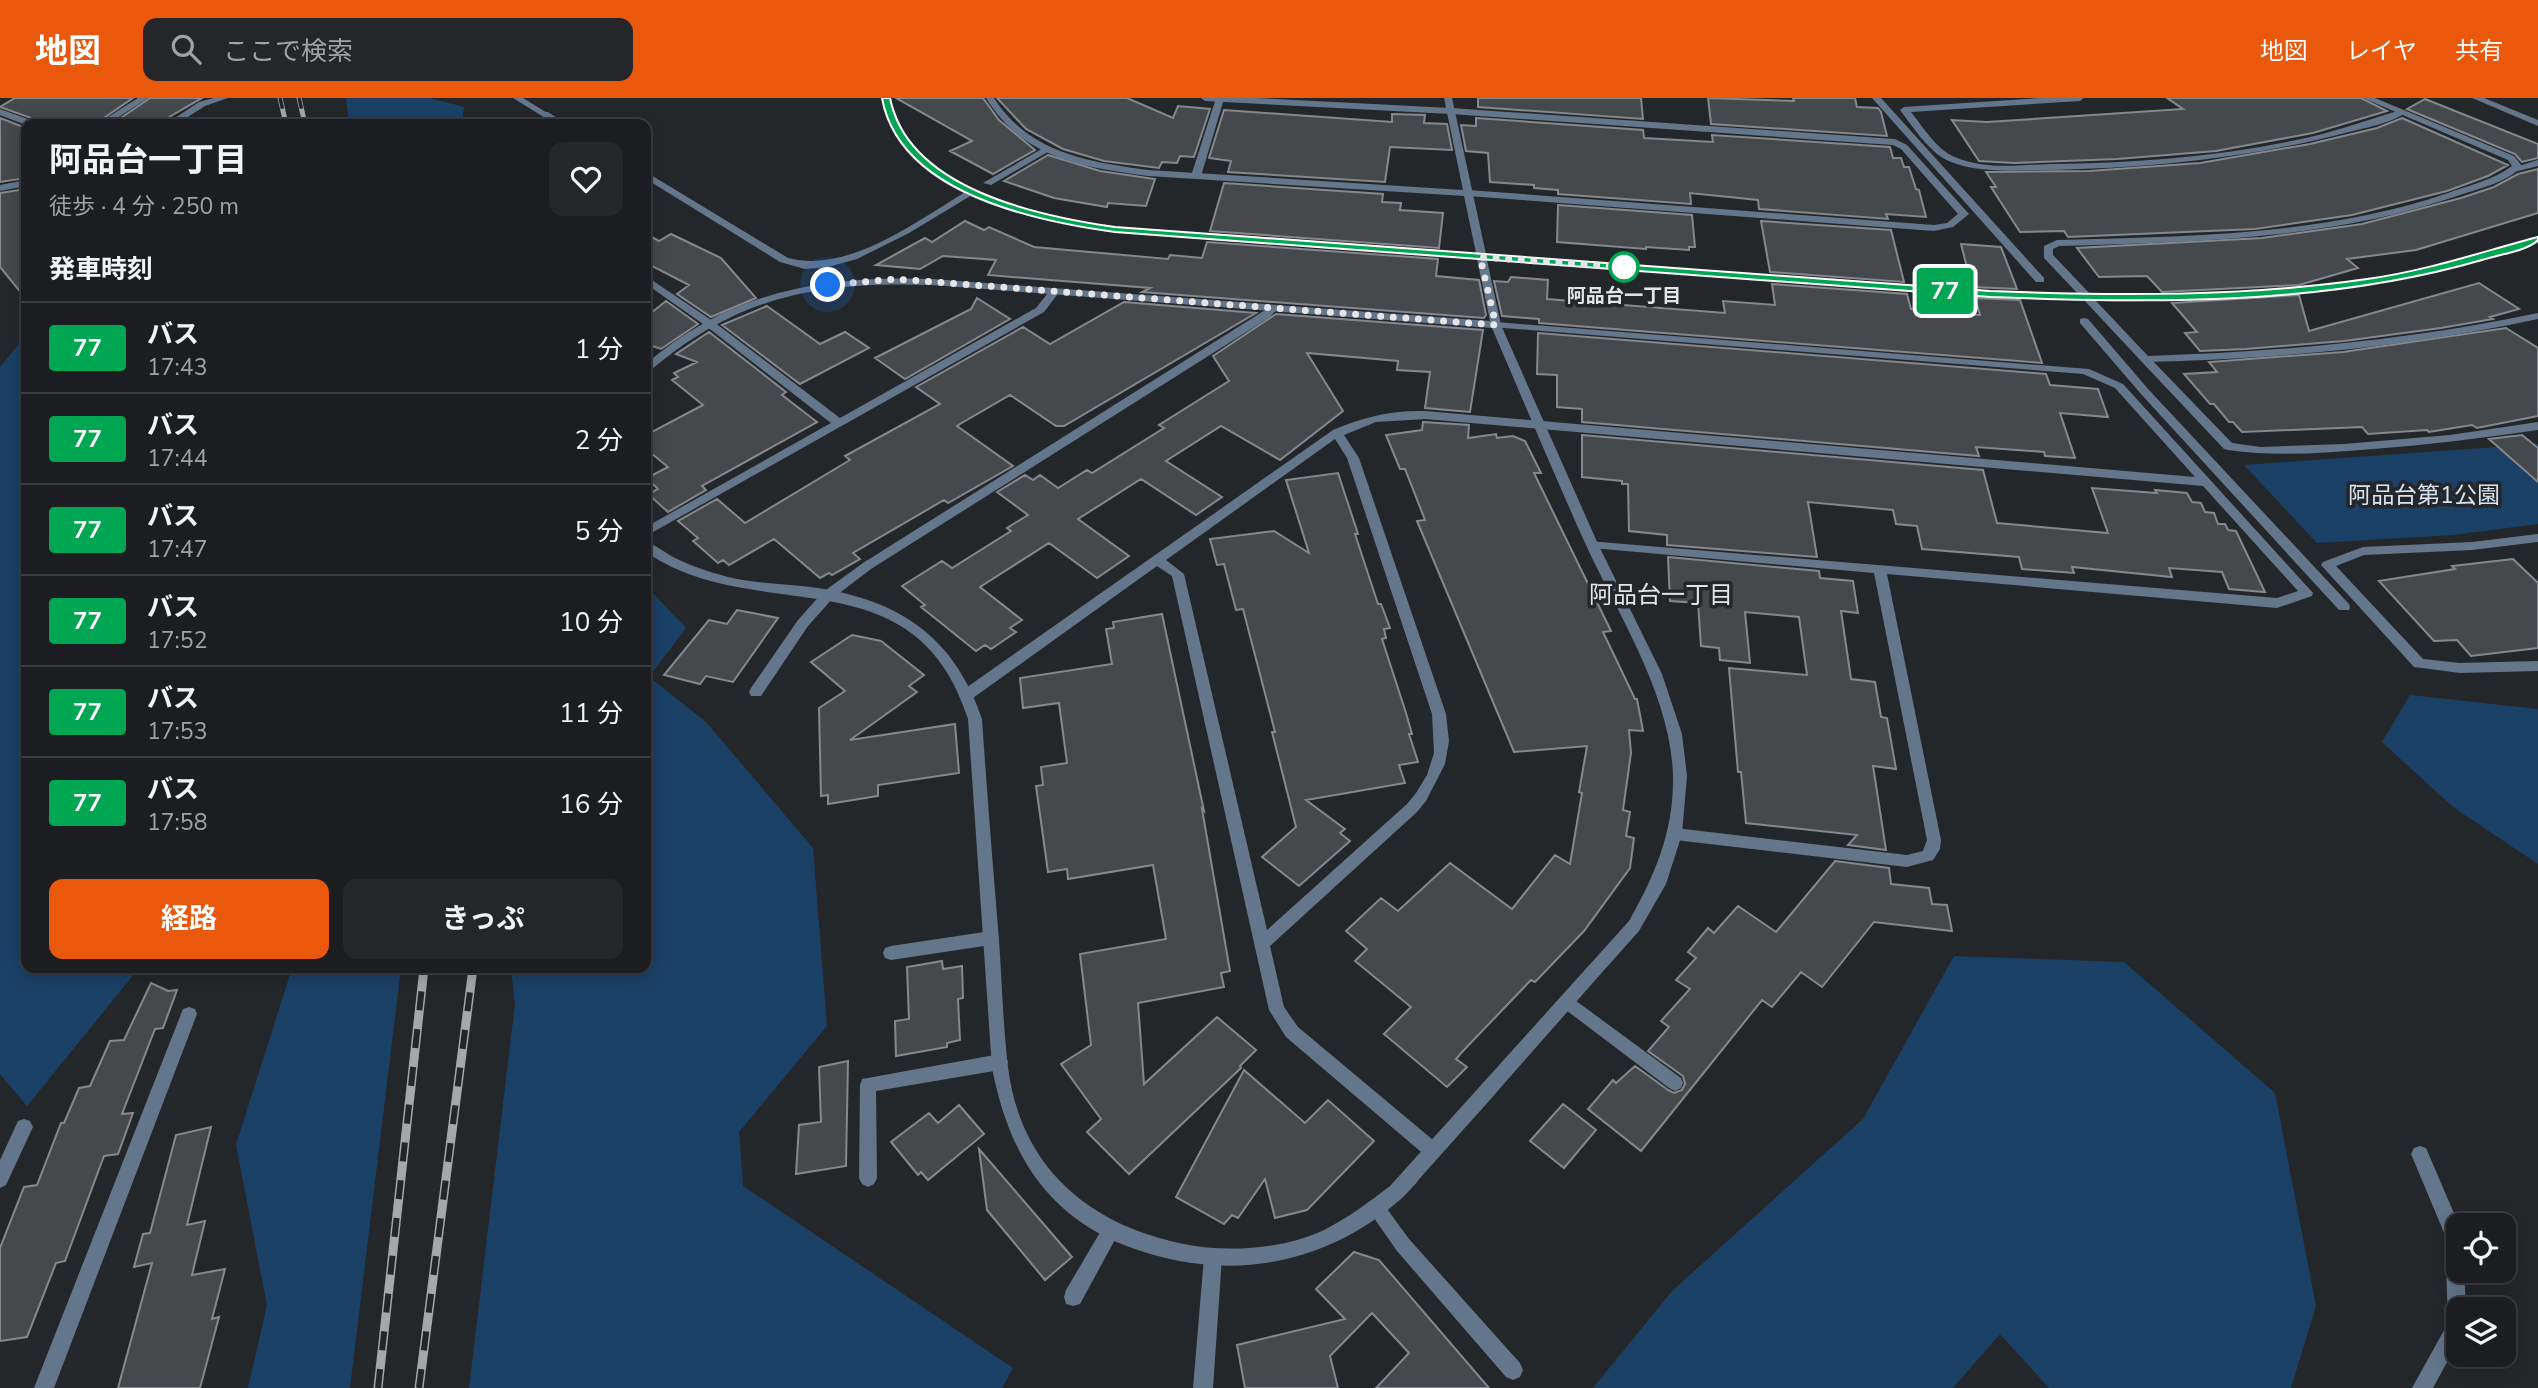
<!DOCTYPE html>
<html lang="ja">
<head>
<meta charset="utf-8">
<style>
  :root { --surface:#1b1d20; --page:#242629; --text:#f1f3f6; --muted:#a0a2a5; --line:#393b3e; --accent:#ea580c }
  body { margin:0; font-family:"Nunito Sans","Noto Sans JP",sans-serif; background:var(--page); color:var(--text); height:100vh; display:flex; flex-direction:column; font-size:26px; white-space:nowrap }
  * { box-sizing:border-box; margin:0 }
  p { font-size:23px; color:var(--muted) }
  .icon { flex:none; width:38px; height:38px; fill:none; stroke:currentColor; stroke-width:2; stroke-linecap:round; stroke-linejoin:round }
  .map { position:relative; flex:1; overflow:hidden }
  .sheet { position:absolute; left:21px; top:21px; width:630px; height:854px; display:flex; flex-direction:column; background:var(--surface); border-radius:14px; box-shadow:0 4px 18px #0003,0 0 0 2px var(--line) }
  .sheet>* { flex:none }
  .badge { padding:0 14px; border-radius:5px; font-size:24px; line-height:46px }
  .controls { position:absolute; left:2446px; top:1115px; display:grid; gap:14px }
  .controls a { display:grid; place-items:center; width:70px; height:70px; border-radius:14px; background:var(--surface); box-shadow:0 4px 18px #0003,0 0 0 2px var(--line); font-size:35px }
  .you { position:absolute; width:35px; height:35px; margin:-18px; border:5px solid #fff; border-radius:50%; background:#1a73e8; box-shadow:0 0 0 10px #1a73e833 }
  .map>.badge { position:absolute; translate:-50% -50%; box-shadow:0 0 0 4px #fff }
  h2 { padding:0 28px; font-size:26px; line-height:63px }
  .round { display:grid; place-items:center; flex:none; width:74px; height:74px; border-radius:14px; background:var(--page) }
  .headline { display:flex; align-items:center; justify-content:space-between; height:119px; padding:0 28px }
  h1 { font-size:33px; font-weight:700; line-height:52px }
  .primary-button { display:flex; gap:14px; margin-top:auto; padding:14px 28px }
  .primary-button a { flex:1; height:80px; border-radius:14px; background:var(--accent); color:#fff; font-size:28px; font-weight:700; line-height:80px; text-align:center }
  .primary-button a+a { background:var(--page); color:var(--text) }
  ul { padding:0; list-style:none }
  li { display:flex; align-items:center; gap:21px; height:91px; padding:0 28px; border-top:2px solid var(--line) }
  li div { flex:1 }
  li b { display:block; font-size:26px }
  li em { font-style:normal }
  li .badge { min-width:77px; font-weight:700; text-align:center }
  header { display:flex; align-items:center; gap:42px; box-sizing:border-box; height:98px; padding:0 35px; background:var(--accent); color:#fff }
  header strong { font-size:33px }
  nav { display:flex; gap:38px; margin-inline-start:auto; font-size:24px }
  .search { width:490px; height:63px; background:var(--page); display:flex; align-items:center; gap:18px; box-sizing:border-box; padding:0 24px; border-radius:14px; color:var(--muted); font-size:26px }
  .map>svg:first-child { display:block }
  .green { fill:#1b4066 }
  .building { fill:#46494c; stroke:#85888c; stroke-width:2 }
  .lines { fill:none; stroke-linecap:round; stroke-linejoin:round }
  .pedestrian { fill:#63768c; fill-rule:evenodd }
  .minor { fill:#63768c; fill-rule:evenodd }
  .tertiary { fill:#63768c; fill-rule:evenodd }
  .rail-far1-casing { stroke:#a5a7aa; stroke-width:5 }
  .rail-casing { stroke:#a5a7aa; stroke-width:9 }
  .rail-far1 { stroke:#24272a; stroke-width:3.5; stroke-dasharray:11; stroke-linecap:butt }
  .rail { stroke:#24272a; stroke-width:6; stroke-dasharray:19; stroke-linecap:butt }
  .line { fill:#00a651; stroke:#fff; stroke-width:2 }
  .walk { stroke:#e3e5e7; stroke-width:7; stroke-dasharray:0 12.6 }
  .stop-dot { fill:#fff; stroke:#00a651; stroke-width:3.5 }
  .labels { text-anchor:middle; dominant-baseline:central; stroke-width:7; stroke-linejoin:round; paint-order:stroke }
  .far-stop-label { font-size:19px; font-weight:bold; fill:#e3e5e7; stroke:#24272a }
  .park-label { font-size:23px; fill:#d7e4f3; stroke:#24272a }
  .neighbourhood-label { font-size:24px; fill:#e3e5e7; stroke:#24272a }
</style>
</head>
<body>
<header>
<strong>地図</strong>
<div class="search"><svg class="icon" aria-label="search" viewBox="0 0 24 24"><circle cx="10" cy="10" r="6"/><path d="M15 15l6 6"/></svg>ここで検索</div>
<nav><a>地図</a><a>レイヤ</a><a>共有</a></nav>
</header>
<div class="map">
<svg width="2538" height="1290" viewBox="0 0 2538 1290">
  <rect width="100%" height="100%" fill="#24272a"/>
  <!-- green -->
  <path class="green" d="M346 0H430L464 9 462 26H349Z
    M26 237V870H139L27 1008 0 976V269Z
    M2538 346V426L2453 437 2317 445 2244 367Z
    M646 488 686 530 649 579 706 624 813 750 827 928 739 1034 743 1088 1013 1270 1002 1290H469L515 906 511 870H646Z
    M2410 597 2538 611V766L2453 709 2382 644Z
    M1954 858 2124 864 2275 995 2316 1208 2291 1290H2049L2000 1236 1953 1290H1593L1672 1193 1863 1021Z
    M292 870H401L350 1290H248L267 1207 236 1047Z"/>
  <!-- building -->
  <path class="building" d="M15 0H133L95 26H41L37 22 0 9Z
    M150 0H202L157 26H112Z
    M896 0H983L999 22 1035 52 993 76 950 53 972 43Z
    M997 0H1127L1173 20 1178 8 1210 11 1194 59 1180 58 1177 65 1162 64 1159 70 1104 63 1063 51 1026 31Z
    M1478 0H1641L1643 21 1478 9Z
    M1708 0 1794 3 1793 0H1855L1857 9 1878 10 1881 14 1887 38 1711 26Z
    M2167 0H2361L2387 13 2313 35 2216 53 2117 61 2014 65 1979 63 1952 22 1987 24 2183 11Z
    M2425 1 2538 46V60L2522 64 2515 56 2407 11Z
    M1224 12 1392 24V16L1425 17 1424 25 1447 26 1452 52 1390 49 1385 84 1228 74 1231 63 1209 60Z
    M0 20 26 30V80L0 84Z
    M1476 20 1643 32 1644 40 1713 44 1712 37 1890 49 1893 60H1901L1904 69H1909L1916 91 1919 92 1926 119 1886 116 1888 121 1759 111 1758 102 1690 95 1691 106 1558 96V92L1534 90V87L1490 84 1488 55 1466 53 1461 27 1476 28Z
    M2402 20 2508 67 2488 78 2447 93 2352 117 2255 131 2068 139 2064 133 2020 134 1991 89H1996L1986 74 2089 73 2200 65 2310 46 2377 30Z
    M1048 57 1100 73 1155 81 1146 108 1108 105 1107 109 1054 100 1004 83Z
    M2538 71V115L2416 152 2347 161 2358 170 2299 187 2162 194 2147 178 2099 179 2077 150 2262 140 2362 126 2461 100 2494 89 2518 76Z
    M1224 85 1383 96 1382 104 1401 105 1400 112 1443 115 1439 150 1210 133Z
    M26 91V201L0 169V95Z
    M1558 107 1692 117 1695 149H1689V152L1646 149V151L1557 144Z
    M965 123 984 132 989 129 1034 149 1168 161 1170 157 1202 160 1207 144 1438 161 1436 178 1479 182 1486 217 1484 220 1142 194 1150 190 988 177 996 162 943 158 920 171 876 167 925 140 932 144Z
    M1761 123 1891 132 1904 184 1770 174Z
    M646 136 659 143 671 136 721 160 756 200 711 219 677 196 689 187 646 165Z
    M1961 146 2001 149 2017 191 1972 189Z
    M1511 179 1548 182 1547 201 1725 215 1723 203 1775 207 1772 186 1907 196 1911 211 1980 217 1975 200 2020 202 2042 265 1539 225V221L1502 218 1494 183 1508 184Z
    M2479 185 2519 211 2490 219 2493 221 2441 230 2344 243 2246 251 2200 253 2185 235 2197 234 2172 205 2299 197 2309 233Z
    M977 200 1010 221 905 281 875 260 971 211Z
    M666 203 698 226 661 251 646 246V219Z
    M1124 204 1256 215 1064 328H1056L1010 297 960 326 957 328 1013 368 948 405 944 402 853 455 860 461 832 477 829 475 820 480 774 441 729 467 723 462 718 465 693 443 698 440 678 423 717 401 745 425 850 362 845 358 940 306 916 289 1023 229 1050 246Z
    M767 208 820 246 845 234 869 250 800 286 722 227Z
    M1276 216 1483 232 1470 314 1425 310 1430 274 1397 272 1398 263 1307 255 1343 313 1280 362 1221 328 1166 363 1222 399 1196 417 1141 381 1078 421 1129 458 1097 480 1049 445 980 489 1022 522 1010 530 1016 534 991 551 985 547 976 553 921 509 925 507 902 488 942 463 952 470 1011 433 1007 430 1028 417 997 394 1025 377 1033 382 1040 377 1058 390 1087 372 1092 375 1164 330 1159 327 1229 283 1213 258Z
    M2506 230 2538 250V318L2477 330 2472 327 2429 334 2427 332 2368 336 2362 329 2242 334 2233 324H2229L2214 306H2210L2184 276 2217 274 2209 264 2343 254Z
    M709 234 786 294 782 297 817 324 702 388 706 392 668 414 648 396 658 391 647 380 668 369 646 351V337L703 307 672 282 678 279 674 275 697 264 676 256Z
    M1538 235 2046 276 2050 287 2098 291 2108 319 2060 315 2075 360 2045 358 2044 354 1976 349 1979 358 1582 324V311L1557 309V277L1537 276Z
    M1423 324 1469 327 1468 340 1496 336 1497 340 1513 338 1525 343 1541 375H1534L1611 533 1603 534 1635 601H1637L1643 633 1629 632 1631 655 1623 712 1630 714 1626 738 1634 740 1630 770 1584 833 1535 884 1531 882 1462 954 1456 961 1467 969 1447 989 1384 936 1411 909 1355 863 1367 851 1346 833 1381 800 1398 813 1450 765 1512 811 1555 757 1570 766 1582 695 1579 694 1587 648 1514 654 1417 423 1425 422 1405 371H1400L1386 337 1422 332Z
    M1582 337 1983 372 1997 425 2108 435 2092 390 2157 395 2155 392 2187 395 2192 404 2201 405 2205 414 2214 415 2218 426H2225L2228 432 2236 433 2265 494 2229 491 2222 474 2169 470 2172 479 2072 469 2074 475 2022 471 2019 459 1922 451 1917 428 1896 426 1893 412 1808 404 1817 459 1667 447V437L1629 433 1628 386H1622V383L1582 379Z
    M2522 337 2538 350V384L2489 341Z
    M1338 375 1358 436H1355L1378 506H1381L1390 530 1384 531 1386 540 1382 541 1406 615 1412 636H1409L1418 664 1399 667 1405 685 1306 702 1345 731 1340 735 1350 743 1299 788 1262 759 1296 729 1272 634H1275L1243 511 1236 512 1224 466 1217 467 1210 441 1274 433 1309 455 1286 382Z
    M1668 459 1819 473 1820 480 1853 483 1858 515 1841 513 1851 581 1875 584 1881 619 1887 620 1896 671 1873 668 1886 752 1848 747 1857 737 1746 725 1741 674H1738L1729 570 1807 577 1799 519 1745 514 1750 565 1720 562 1719 550 1701 548 1698 505 1670 503Z
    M2513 461 2538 485V550L2471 558 2457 542 2434 543 2379 483 2455 471 2452 468Z
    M737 512 778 520 733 584 706 578 700 586 664 577 709 522 727 526Z
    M1162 516 1204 713 1202 711 1230 873 1221 875 1224 889 1138 905 1144 986 1217 919 1256 952 1240 968 1241 970 1129 1076 1087 1034 1101 1021 1061 966 1091 947 1080 856 1166 841 1153 767 1068 781 1067 771 1048 774 1036 688 1043 687 1041 669 1067 665 1059 605 1023 610 1020 580 1112 566 1106 531 1114 530 1113 524Z
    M852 537 881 543 924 577 909 588 917 594 850 642 955 626 959 675 878 687V698L828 706V697L821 698 819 610 845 593 811 564Z
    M1835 763 1889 770 1891 786 1929 790 1932 806 1947 807 1952 833 1874 824 1822 889 1801 874 1772 909 1762 902 1641 1053 1588 1011 1613 982 1616 985 1635 968 1668 992 1674 995 1682 992 1685 986 1683 978 1648 953 1669 929 1661 923 1690 891 1676 882 1696 860 1688 854 1708 830 1714 835 1738 808 1776 834Z
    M942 863 943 871 962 868 963 900 958 901 960 942 947 945V949L896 958 895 923 909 921 907 869Z
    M151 885 168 893 177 892 163 930 155 931 122 1016 133 1015 118 1056 104 1058 65 1163 56 1165 27 1239 0 1243V1150L24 1089 37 1087 61 1025H64L79 990 90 988 110 943 124 942Z
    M848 963 846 1068 796 1076 799 1027 821 1024 819 969Z
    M1244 972 1305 1025 1328 1002 1374 1043 1307 1112 1275 1120 1265 1081 1238 1120 1232 1117 1224 1126 1176 1099Z
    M1563 1006 1596 1032 1564 1070 1530 1043Z
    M959 1007 984 1036 928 1082 921 1074 918 1077 891 1044 929 1015 938 1025Z
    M211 1029 187 1127 205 1123 192 1177 225 1171 212 1221 219 1219 200 1290H118L152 1165 134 1169 143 1136 150 1135 176 1037Z
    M979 1051 1072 1159 1045 1182 987 1112Z
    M1354 1154 1379 1162 1489 1290H1376L1409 1255 1372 1215 1330 1258 1338 1290H1245L1237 1247 1345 1221 1316 1191Z"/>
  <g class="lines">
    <!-- pedestrian -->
    <path class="pedestrian" d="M513 0H523L549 16 542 18Z
      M1216 0 1224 1 1201 78 1193 80 1191 78Z
      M1872 0H1881L2044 180V184H2036Z
      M1045 49 1053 51 991 87 983 85Z
      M2538 62V68L2514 74 2509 71Z
      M2084 220 2088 221 2149 292 2349 506 2350 509 2349 512H2339L2141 296 2080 225V221Z"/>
    <!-- minor -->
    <path class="minor" d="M138 0H148L108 26H97Z
      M214 0H228L205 8 177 26H166L199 4Z
      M1201 0H1255L1451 10 1895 41 1907 47 1969 116 1953 129 1934 133 1468 98 1463 95 1468 92 1934 127 1947 125 1958 116 1901 51 1893 47 1451 16 1205 3Z
      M2041 0H2084L2080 3 1911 14C1923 29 1937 52 1955 59 1984 72 2020 67 2050 66 2139 65 2228 58 2314 38 2344 31 2372 20 2401 12L2405 15C2390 26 2364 30 2345 35 2249 60 2151 70 2051 72 2018 72 1983 76 1951 64 1930 56 1913 29 1900 12L1904 9Z
      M0 11 36 24 38 26 26 27 0 17Z
      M542 14H548L567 26H556L542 18Z
      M646 74 788 160C849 176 918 122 969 92L977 94 909 135 857 161 828 169 805 171 780 164 646 81Z
      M26 82V88L0 93V87Z
      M646 178 714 224 840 320 1036 210 1051 191 1055 190 1060 193 1044 214 646 438V429L831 325 706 228 646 186Z
      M1273 207 1278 210 1270 219 871 471 833 500 808 528 761 598H751L749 594 751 590 798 522 823 494 863 465Z
      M1496 224 2089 271 2123 286 2313 495 2312 498 2277 510 1887 476 1941 742 1940 751 1933 762 1907 769 1675 742 1670 740 1668 736 1670 732 1675 730 1907 757 1923 753 1927 742 1874 475 1592 450 1586 446 1588 443 2277 500 2298 493 2203 388 1425 321 1376 324 1344 337 1359 360 1446 616 1449 643 1445 666 1426 703 1417 714 1270 848 1284 909 1298 929 1439 1047 1442 1053 1439 1059 1433 1061 1427 1059 1286 939 1269 912 1172 478 1157 468 973 600H963L961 596 963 592 1333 332C1363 319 1392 312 1425 313L2195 379 2115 290 2083 276 1492 229 1491 227ZM1335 341 1347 360 1432 616 1434 655 1427 677 1416 695 1407 706 1267 832 1184 476 1166 462Z
      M2145 258 2149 259 2232 345 2261 349 2344 346 2450 337 2538 324V332C2483 340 2428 347 2373 351 2324 355 2276 359 2228 352L2224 351 2141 263V259Z
      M2538 436V444L2472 452 2364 457 2336 468 2423 561 2460 565 2538 563V573L2460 575 2414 569 2321 467 2323 464 2363 449 2472 444Z
      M991 833 997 835 999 840 997 845 991 847 891 862 885 860 883 855 885 850 891 848Z
      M1568 897 1681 980 1683 985 1681 990 1675 993 1669 990 1562 909 1560 904 1562 899Z
      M189 909 195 911 197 916 54 1290H34L181 916 183 911Z
      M1000 956 1006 959 1008 964 1006 969 1000 972 876 993 877 1080 874 1086 868 1089 862 1086 859 1080 860 987 862 981Z
      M24 1021 30 1023 33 1029 6 1087 0 1090V1062L18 1023Z
      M2420 1048 2426 1050 2459 1127V1172H2464L2466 1211H2459V1242L2433 1290H2412L2448 1225 2445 1137 2411 1056 2414 1050Z
      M1376 1101 1382 1104 1409 1141 1520 1265 1523 1272 1520 1279 1513 1282 1506 1279 1397 1153 1367 1110 1370 1104Z
      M1111 1123 1117 1126 1120 1132 1117 1138 1080 1206 1073 1208 1066 1206 1064 1199 1066 1192 1105 1126Z
      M1213 1150 1219 1153 1222 1159 1213 1290H1193L1204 1159 1207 1153Z"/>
    <!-- tertiary -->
    <path class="tertiary" d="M882 0H890C903 37 914 58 949 79 1034 131 1141 130 1237 137 1317 143 1396 149 1476 155L1464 98 1148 78C1082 69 1024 61 986 0H994C1029 55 1088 64 1148 72L1463 92 1444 0H1452L1486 156 1946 190 2078 196 2044 160V148L2057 142C2188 138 2323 138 2448 95 2469 87 2494 82 2512 68L2508 62 2363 0H2375L2514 58 2522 68C2507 85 2480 90 2460 97 2330 142 2194 144 2059 148L2053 151V157L2090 196C2207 199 2326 194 2440 167 2473 159 2505 148 2538 139V145C2506 154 2473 166 2441 173 2327 197 2212 205 2096 203L2148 258C2280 254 2409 242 2538 215V221C2408 249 2278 261 2145 264L2141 263 2084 202 1946 196 1487 162 1501 227 1598 446 1662 576 1682 636 1687 678 1682 736 1666 786 1639 833C1589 889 1539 946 1489 1003 1469 1025 1449 1048 1429 1070 1420 1080 1411 1092 1401 1101 1321 1171 1221 1185 1124 1147 1044 1115 1008 1052 992 970L968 621C914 452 758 531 646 454V444C656 447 664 454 673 459 691 468 709 474 728 479 758 486 788 486 818 490 901 503 955 540 982 621 987 695 993 769 999 842 1002 884 1003 927 1008 969 1020 1067 1086 1125 1179 1145 1224 1155 1282 1152 1324 1132 1348 1120 1369 1104 1390 1088L1629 823C1655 777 1674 733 1673 678 1671 597 1618 517 1585 445 1553 374 1523 302 1492 230L932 187C819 183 737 198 650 273L646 274V266C731 193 823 177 932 181L1490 223 1477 161C1404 156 1332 150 1259 145 1161 137 986 135 913 60 896 43 889 23 882 0Z
      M2472 0H2484L2538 22V28Z"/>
    <!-- rail-far1 casing -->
    <g class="rail-far1-casing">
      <path id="rail-far1" d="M280 0 286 26
        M299 0 305 26"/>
    </g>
    <!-- rail casing -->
    <g class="rail-casing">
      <path id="rail" d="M378 1290 424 870
        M419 1290 473 870"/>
    </g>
    <!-- rail-far1 -->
    <use href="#rail-far1" class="rail-far1"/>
    <!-- rail -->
    <use href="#rail" class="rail"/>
  </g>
  <!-- line -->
  <path class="line" d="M882 0H890C908 91 1038 118 1115 129L1990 193C2117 198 2242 199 2367 181 2426 173 2481 154 2538 139V142C2527 153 2501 156 2482 162 2323 208 2154 205 1990 199L1115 134C1034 123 899 95 882 0Z"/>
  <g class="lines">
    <!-- walk -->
    <path class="walk" d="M828 187 895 181 1496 227 1480 159 1624 169"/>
  </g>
  <!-- markers -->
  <circle class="stop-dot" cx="1624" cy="169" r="14"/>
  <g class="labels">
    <!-- far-stop labels -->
    <g class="far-stop-label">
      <text x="1624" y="198">阿品台一丁目</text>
    </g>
    <!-- park labels -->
    <g class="park-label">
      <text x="2424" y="397">阿品台第1公園</text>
    </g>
    <!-- neighbourhood labels -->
    <g class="neighbourhood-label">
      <text x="1661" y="497">阿品台一丁目</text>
    </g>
  </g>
</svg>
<div class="controls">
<a><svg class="icon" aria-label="locate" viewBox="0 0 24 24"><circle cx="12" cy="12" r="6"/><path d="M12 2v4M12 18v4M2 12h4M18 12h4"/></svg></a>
<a><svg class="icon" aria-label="layers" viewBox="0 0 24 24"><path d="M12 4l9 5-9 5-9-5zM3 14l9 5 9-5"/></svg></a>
</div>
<div class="you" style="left:828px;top:187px"></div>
<b class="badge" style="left:1945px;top:193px;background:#00a651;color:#fff">77</b>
<section class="sheet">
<div class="headline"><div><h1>阿品台一丁目</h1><p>徒歩 · 4 分 · 250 m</p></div><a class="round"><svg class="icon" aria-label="heart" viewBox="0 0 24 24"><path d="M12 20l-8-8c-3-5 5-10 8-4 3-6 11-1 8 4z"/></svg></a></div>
<h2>発車時刻</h2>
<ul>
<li><span class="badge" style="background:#00a651;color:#fff">77</span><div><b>バス</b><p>17:43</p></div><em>1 分</em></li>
<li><span class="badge" style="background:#00a651;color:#fff">77</span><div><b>バス</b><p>17:44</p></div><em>2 分</em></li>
<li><span class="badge" style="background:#00a651;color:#fff">77</span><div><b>バス</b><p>17:47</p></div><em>5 分</em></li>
<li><span class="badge" style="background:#00a651;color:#fff">77</span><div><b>バス</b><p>17:52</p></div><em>10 分</em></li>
<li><span class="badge" style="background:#00a651;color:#fff">77</span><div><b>バス</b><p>17:53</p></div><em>11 分</em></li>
<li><span class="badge" style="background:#00a651;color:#fff">77</span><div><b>バス</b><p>17:58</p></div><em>16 分</em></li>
</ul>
<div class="primary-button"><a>経路</a><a>きっぷ</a></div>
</section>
</div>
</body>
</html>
